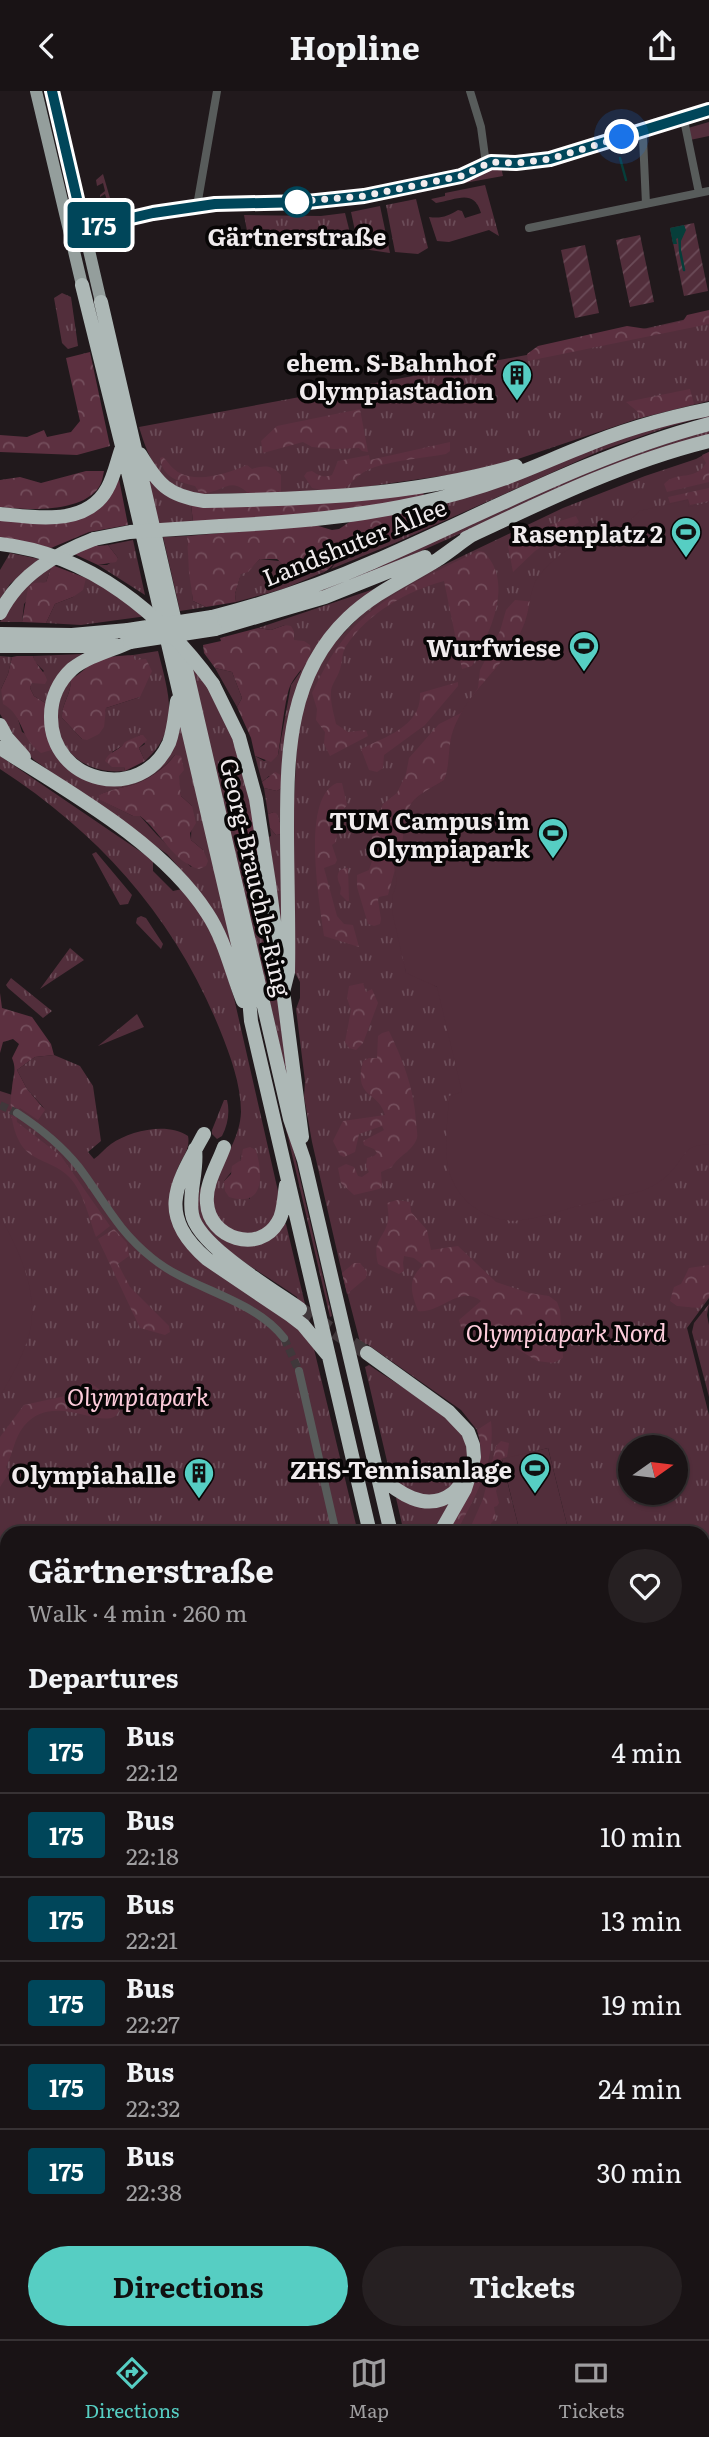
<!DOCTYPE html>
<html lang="en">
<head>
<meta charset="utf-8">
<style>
  :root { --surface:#191315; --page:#262022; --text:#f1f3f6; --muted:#9f9ea0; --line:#373234; --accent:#56cec3 }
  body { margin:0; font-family:Literata,serif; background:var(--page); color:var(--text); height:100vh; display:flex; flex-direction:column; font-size:26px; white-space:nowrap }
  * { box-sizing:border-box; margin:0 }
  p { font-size:23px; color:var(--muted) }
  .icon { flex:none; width:38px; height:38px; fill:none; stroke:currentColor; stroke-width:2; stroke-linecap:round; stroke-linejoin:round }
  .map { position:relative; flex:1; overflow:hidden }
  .sheet { position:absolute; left:0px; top:1435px; width:710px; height:814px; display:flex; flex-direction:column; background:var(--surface); border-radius:21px 21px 0 0; box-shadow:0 2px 5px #0004,0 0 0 2px var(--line) }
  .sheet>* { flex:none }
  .badge { padding:0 14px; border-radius:5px; font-size:24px; line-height:46px }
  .needle { width:46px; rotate:76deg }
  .controls { position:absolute; left:618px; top:1344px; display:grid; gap:14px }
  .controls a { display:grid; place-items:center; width:70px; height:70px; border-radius:50%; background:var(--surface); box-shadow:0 2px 5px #0004,0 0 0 2px var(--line); font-size:35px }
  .you { position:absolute; width:35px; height:35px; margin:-18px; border:5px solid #fff; border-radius:50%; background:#1a73e8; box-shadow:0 0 0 10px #1a73e833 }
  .map>.badge { position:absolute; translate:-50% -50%; box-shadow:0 0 0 4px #fff }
  h2 { padding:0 28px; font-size:26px; line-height:63px }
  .round { display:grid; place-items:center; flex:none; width:74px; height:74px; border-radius:37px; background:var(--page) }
  .overview { display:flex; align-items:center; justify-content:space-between; height:119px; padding:0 28px }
  h1 { font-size:33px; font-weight:700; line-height:52px }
  .cta { display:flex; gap:14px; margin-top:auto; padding:14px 28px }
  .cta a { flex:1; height:80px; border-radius:42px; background:var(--accent); color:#111; font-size:28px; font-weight:700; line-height:80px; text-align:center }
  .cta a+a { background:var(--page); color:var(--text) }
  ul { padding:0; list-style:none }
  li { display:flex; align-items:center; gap:21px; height:84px; padding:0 28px; border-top:2px solid var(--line) }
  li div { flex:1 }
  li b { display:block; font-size:26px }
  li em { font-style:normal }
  li .badge { min-width:77px; font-weight:700; text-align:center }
  header { display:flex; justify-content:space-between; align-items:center; height:91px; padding:0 28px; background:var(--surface); font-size:32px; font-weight:700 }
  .dock { display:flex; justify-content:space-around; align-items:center; height:98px; border-top:2px solid var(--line); background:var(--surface); font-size:19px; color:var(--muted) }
  .dock a { display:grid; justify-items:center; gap:4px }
  .dock .selected { color:var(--accent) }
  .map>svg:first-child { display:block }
  .grass { fill:url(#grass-tufts); fill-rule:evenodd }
  .forest { fill:url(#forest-crowns) }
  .garden { fill:url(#garden-furrows) }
  .pitch { fill:#522e3b }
  .water { fill:#063e3a }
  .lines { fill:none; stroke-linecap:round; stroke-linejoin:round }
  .stream { stroke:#063e3a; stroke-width:2.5 }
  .street-tunnel { stroke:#40383b; stroke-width:8; stroke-dasharray:8 4; stroke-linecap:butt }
  .highway-tunnel { stroke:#40383b; stroke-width:14; stroke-dasharray:14 7; stroke-linecap:butt }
  .street { stroke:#585c5b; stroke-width:8 }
  .secondary { stroke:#7a8180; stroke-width:10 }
  .primary { stroke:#949e9c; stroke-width:12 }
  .highway { stroke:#adb8b6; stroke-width:14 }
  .highway-bridge { stroke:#adb8b6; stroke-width:14 }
  .line-casing { stroke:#fff; stroke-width:16 }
  .line { stroke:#00465a; stroke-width:10 }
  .walk { stroke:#f0ebed; stroke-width:7; stroke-dasharray:0 12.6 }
  .stop-dot { fill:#fff; stroke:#00465a; stroke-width:3.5 }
  .labels { text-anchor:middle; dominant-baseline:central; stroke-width:7; stroke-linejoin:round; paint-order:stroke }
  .stop-label { font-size:24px; font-weight:bold; fill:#f0ebed; stroke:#080606 }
  .poi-label { font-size:24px; font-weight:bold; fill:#f0ebed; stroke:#080606; text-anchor:end }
  .street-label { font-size:24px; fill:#f0ebed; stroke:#080606 }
  .park-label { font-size:24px; font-style:italic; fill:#fdccdb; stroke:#080606 }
</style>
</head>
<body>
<header><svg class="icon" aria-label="back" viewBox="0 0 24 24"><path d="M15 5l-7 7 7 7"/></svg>Hopline<svg class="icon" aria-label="share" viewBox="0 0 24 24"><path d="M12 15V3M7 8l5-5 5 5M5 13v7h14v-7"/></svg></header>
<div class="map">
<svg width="709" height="2248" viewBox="0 0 709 2248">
  <defs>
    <pattern id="grass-tufts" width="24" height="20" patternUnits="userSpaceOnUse" patternTransform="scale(1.75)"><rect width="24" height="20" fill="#522e3b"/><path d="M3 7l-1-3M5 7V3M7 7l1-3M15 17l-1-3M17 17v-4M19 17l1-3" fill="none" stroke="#6b4c58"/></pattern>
    <pattern id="forest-crowns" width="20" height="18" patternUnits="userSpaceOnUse" patternTransform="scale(1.75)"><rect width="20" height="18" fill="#5c3040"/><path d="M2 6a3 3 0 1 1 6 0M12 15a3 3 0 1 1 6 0" fill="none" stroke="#744e5c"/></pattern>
    <pattern id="garden-furrows" width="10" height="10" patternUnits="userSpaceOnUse" patternTransform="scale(1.75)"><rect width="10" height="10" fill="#522e3b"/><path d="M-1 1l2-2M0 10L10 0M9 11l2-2" fill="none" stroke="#6b4c58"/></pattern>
  </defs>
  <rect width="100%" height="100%" fill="#21191c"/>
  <!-- grass -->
  <path class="grass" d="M709 31V45L690 49 688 37Z
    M501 76 503 85 453 94 454 92C470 88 484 77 501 76Z
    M103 83 112 114 110 117 103 119 102 112 107 109 105 103 100 106V104L105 100 103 92 97 95 96 89Z
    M485 94 499 145 489 139 449 151 437 150 429 126C441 128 448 125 458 119L462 120 465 127 481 122C474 97 456 109 436 112L431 108 445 105V102Z
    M416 108 428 157 418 163 395 161 386 114Z
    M380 115 390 162 363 158 358 154 351 121Z
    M345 122 351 146 348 154 334 158 252 149 248 145 244 124 321 125Z
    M62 202 71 206 78 255 68 258 62 252 54 207Z
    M709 223V310L640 327 512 370 455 383 329 401 200 403C161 396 150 372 139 336L537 262Z
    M709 323V327L696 328 665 337 600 360 395 452 331 478 339 467 362 456 407 440 418 438 429 426 427 421 418 418 646 339Z
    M709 338V345L457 444 376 480 287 513 592 378Z
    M709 361V597L398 791 406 881 415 883 689 1043 709 1052V1207L687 1237 709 1324V1689L704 1685V1442H569L548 1357 502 1369 520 1442H446L480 1377 482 1356 477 1339 461 1319 367 1253 361 1255 342 1182 312 1051 304 1006 305 990 296 918 300 907V891L295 882 293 727 298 632 311 590 333 553 366 519 404 493 563 417 645 385 696 368ZM630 1356H676V1402H630Z
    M146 383 191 413 193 431 158 433Z
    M187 445 193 510 206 516 180 520 163 446Z
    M133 449 145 504 98 474H107L118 467 108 454Z
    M10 462 39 468 10 493 0 508V479Z
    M260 468 297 472 303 470 324 481 283 498 236 511 235 503 241 482 248 480Z
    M52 474 46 491 41 492 24 513 22 531H0L14 506Z
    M86 487 107 497 147 525 81 534 46 532 55 513 73 506Z
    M377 497 314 565 283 685H269L262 691 255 665 264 670 278 664 291 594 301 580 294 549V540L285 534 271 539 258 537Z
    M174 559H177L332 1225 330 1226Z
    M158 560C168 601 182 637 145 670L139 657 145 653 140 644 112 661V676H124L125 680C70 686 37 634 71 588 71 605 61 613 62 627L82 648 104 626 106 617 140 606 133 564Z
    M84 563 47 613 34 605 30 597 32 591 44 580 35 571 33 565Z
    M0 565 12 566 8 583 1 598 17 625 22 641 55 658 79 685H142L179 627 233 859 198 798 167 763 34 669 22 657 0 623ZM175 664 181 705 192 715 191 749 203 759 191 776 157 744 140 725H133L101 709 100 704C112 697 125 697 138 692 152 686 165 676 175 664Z
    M191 573C251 642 254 742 266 829L269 826 292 1007Z
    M215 577 232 581 242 607 237 616Z
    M0 665 153 769V780L173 800 182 798 199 820 219 857 234 907 280 1109 271 1134 254 1144 227 1140 210 1117C213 1107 214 1095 218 1086 226 1063 240 1046 241 1021 241 993 230 964 220 939 175 827 100 743 0 678ZM240 1063 250 1108 224 1090 241 1069Z
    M283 696 281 733 274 721 268 723 264 697 277 700Z
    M270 737 276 744 284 743V854L269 746 271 745Z
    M96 761 132 804 128 813 120 814 92 763Z
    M141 825 146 827 163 853 161 858 136 832 137 827Z
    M70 857 84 869 40 898Z
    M11 887 52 920 43 927 8 897 6 894Z
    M137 923 144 936 98 955Z
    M54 964 80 975 93 995 101 1050 88 1061 94 1068C100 1064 105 1057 111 1053 131 1039 168 1031 188 1045 191 1060 180 1068 176 1082 171 1100 171 1115 174 1133L300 1240 314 1258 358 1442H7V2242H518L513 2248H0V1000L37 1012 44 1017 27 998 17 979 35 966Z
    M224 1009H227C230 1021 228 1033 222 1045L217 1048 212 1043V1039Z
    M201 1095 230 1151 283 1131 286 1133 310 1234 302 1228 297 1206C275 1190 213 1155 202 1132 196 1120 196 1108 201 1095Z
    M709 1213 707 1224 709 1234V1306L692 1241 694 1232Z
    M369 1274C393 1291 446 1321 461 1343 487 1382 429 1434 390 1383L365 1276Z
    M396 1407H398L452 1408 437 1442H404Z
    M709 1804V1935L704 1937V1805Z
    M553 2242H585L586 2248H552Z"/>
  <!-- forest -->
  <path class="forest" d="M709 219V233L528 270 527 263 538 255 627 235 647 238 683 230 687 224Z
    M90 261 110 355 77 364 0 361V344L27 346 44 339 47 346 71 341 80 330 66 267Z
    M690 298 694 313 640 327 638 321 626 311Z
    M360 318 368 361 362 360 359 357 334 358 312 356 303 351 263 362 261 350 277 335Z
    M450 351V360L446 363C423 367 398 369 375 376 343 387 357 407 312 397L304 385 307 381 312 380C319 385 324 387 332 384L338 370 369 364 370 369Z
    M709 361V391L667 401 664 393C677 379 695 391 706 372L702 364Z
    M163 366C169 372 173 379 180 382 199 392 229 382 247 374L252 378C265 374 272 374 281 384V402H248C229 385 225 401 200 403L195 395C179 391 162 386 160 367Z
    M86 380H104C103 385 102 392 99 396 82 422 27 419 0 416V389L20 386 41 392Z
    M118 383 128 434 89 441 51 457 0 446V428L76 427Z
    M709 397V410L690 414 688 408 670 412 668 406Z
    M423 399 424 406 334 423 193 431 191 413Z
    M418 418 427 421 429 426C423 440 410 438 397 444 379 451 357 455 341 467 334 471 332 477 324 481L303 470 293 476 285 475 277 468H260L248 481 241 483 235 503 236 511 206 516 193 510 189 481 187 445 315 434 332 439 339 438 351 430Z
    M576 425 579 431 535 460 513 481 508 455 560 430Z
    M97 453 98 455 108 454 118 467 116 471 98 474 72 462Z
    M478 460 484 461C515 493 489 543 472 575L462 578 444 490C407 500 368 522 346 555 341 563 343 572 339 581 337 587 331 594 331 601 330 611 334 623 336 633L348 641 366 639 368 645 330 665 324 653 325 641 316 629 317 618 312 602C320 586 328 569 339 554 373 507 427 485 478 460Z
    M52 474 86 487 83 499 73 506 55 513 46 532 22 531 28 497 34 492 46 491Z
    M515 509 536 511 540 522 459 659 414 756 397 771 388 804 379 806 378 809 381 828 380 833 374 835 368 833 357 796V784L369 779 372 770 369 759 375 733 383 713 397 702 406 683 409 667 439 633 461 622 478 597 480 579 500 540 506 519Z
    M285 534 291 535 294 540V549L304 550 310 554C313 569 298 580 291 593 285 604 281 649 278 664L271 671 255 665 251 647 237 616 242 607 232 581 215 577 204 562 203 554 221 550 220 547 258 537 271 539Z
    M133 564 135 569 146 568 152 580 140 606 106 617 104 636 99 643 87 649 82 648 62 627C61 613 71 605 71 588 78 584 83 580 89 574 99 565 120 565 133 564Z
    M17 565H33C36 575 44 579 47 589L45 593 32 592 30 597 34 605 47 613 55 658 41 662C19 647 24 624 3 613L1 598 8 583 12 566Z
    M458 591V595L425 634 384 664 383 677 377 681 369 679 361 658C385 646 422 635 420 602Z
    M140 644H143L147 649 139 657 145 670 125 680 124 676H112L105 670C108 660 120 660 125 651Z
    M175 664 181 665 184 679 179 685 181 705 192 715 196 732 190 742 191 749 203 759 208 770 206 775 199 778C173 771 160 740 140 725H133L100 709 99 704C112 697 125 697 138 692 152 686 166 676 175 664Z
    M275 681 283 685V696L277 700 264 697 262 691Z
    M337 692H342L347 714 339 724 336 751 332 754 337 769 335 773 324 777 337 825 344 833 353 834 359 856 324 845C320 814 300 707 337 692Z
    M274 721 277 723 284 743 276 744 270 737 268 723Z
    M252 722 269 826 264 834 261 835 256 830 234 736 235 728 240 723Z
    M345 777H348L349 810H347L340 803 341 797C339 790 335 787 340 779Z
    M363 892 366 901 372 898 378 912 363 952 356 959 349 957 345 951 351 919 347 907 349 895Z
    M0 902 2 917 32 926 51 953 54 964 35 966 17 979 27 998 45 1019 38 1029 20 1017 16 1023 17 1031 61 1065 110 1135 96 1146C88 1124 82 1093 62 1080 46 1069 28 1068 19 1050 11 1034 9 1014 12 997 13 984 17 979 12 967L19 953 13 948 3 951 0 962Z
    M389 940C403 969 414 998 416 1030 416 1035 418 1043 417 1047 413 1060 398 1065 392 1076L381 1081 382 1096 379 1098 354 1104 341 1092 338 1077 346 1073 354 1076 358 1085 362 1086 369 1081 366 1076 367 1067 374 1065 377 1062 374 1058 364 1054 363 1050 384 1039 382 1035 359 1043 355 1061 344 1066 340 1064 333 1050 343 1030 385 1024C378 999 353 1008 363 970L369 967H377L378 945 382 942Z
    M250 1056 256 1059C263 1084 265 1117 229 1106L225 1100 224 1090 231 1083 232 1075 241 1069 243 1058Z
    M397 1109 410 1111 411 1121 427 1139 431 1159 458 1155 496 1191 529 1202 549 1205 557 1211 560 1219 563 1267 553 1272 537 1270 508 1252 461 1236 459 1229 481 1210C459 1193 441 1223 418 1220 411 1201 407 1189 423 1174L414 1167 404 1165 403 1172 404 1180 399 1183 378 1173C372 1148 383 1150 388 1130 389 1125 388 1118 387 1112Z
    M114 1138 127 1152 129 1165 118 1173 130 1196 169 1235 170 1241 165 1244 140 1237 98 1148Z
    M354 1172H360L367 1181 366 1187 347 1203 342 1182Z
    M709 1174V1205L699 1217 677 1215 670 1210 674 1196 681 1193 689 1177Z
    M87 1290 114 1308 119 1320C108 1345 55 1297 24 1335 14 1347 13 1363 6 1376L9 1382 0 1396V1346L24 1314 74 1303 80 1294Z
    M491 1330C496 1372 475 1406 456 1442H446C464 1410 490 1378 477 1339Z
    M501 1350 509 1352 507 1366 501 1368 503 1381 496 1400 499 1412 497 1415 494 1416 496 1427 491 1432V1438L495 1442H468L483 1408 496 1355Z
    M704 1508 709 1509 708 1556H704Z
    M151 2242H201L208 2248H155Z"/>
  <!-- garden -->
  <path class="garden" d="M694 132 708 200 684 205 670 137Z
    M640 144 654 211 630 216 616 149Z
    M585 154 599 222 575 227 561 159Z"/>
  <!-- pitch -->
  <path class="pitch" d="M688 409 689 416 709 411V1054C684 1052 685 1067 670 1082 662 1090 653 1095 642 1100 619 1105 597 1111 574 1116 557 1121 539 1127 522 1129 490 1134 457 1111 449 1080 443 1057 448 1029 449 1005L462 1001 437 896 406 882 392 820 393 803 397 792 394 774C408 754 400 723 414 709 422 701 435 695 444 689 451 673 447 654 454 637 469 598 507 574 523 536 531 519 528 500 539 485 547 474 560 463 571 457 589 446 610 450 628 444L632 438 631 429 639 420Z
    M0 1126C18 1156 37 1198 31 1235 26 1260 13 1283 0 1305Z
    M548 1357 569 1442H520L502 1368Z
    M704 1685 709 1689V1804L704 1805Z"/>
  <!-- water -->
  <path class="water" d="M684 134 686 139 681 150V160L679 161 678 147 676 148 677 153H673L670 137Z
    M0 1890H7V1954L0 1960Z
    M201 2242H237L236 2248H208Z"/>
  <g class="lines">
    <!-- stream -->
    <path class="stream" d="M620 67 626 89
      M680 160 684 179"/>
    <!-- street-tunnel -->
    <path class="street-tunnel" d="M0 1014 17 1022
      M284 1247 299 1280"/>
    <!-- highway-tunnel -->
    <path class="highway-tunnel" d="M300 1218 367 1262
      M560 2242 561 2248
      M571 2242 573 2248"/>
    <!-- street -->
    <path class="street" d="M470 0 481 36 486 73
      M685 34 699 102
      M643 47 646 113
      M197 115 217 0
      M529 137 709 100
      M84 138 153 122 215 113 308 112 364 105 461 85 491 71 516 72 550 68 709 19
      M17 1022C40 1037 61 1054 78 1075 104 1109 116 1138 152 1167 191 1199 253 1207 284 1247
      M299 1280 336 1442
      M500 2248 503 2242"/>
    <!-- secondary -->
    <path class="secondary" d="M704 2122 709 2118
      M704 2143 709 2139
      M594 2242 596 2248
      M535 2248 541 2242
      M608 2248 614 2242"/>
    <!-- primary -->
    <path class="primary" d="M36 0 82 194
      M52 0 101 211"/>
    <!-- highway -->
    <path class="highway" d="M82 194 122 355 248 896 251 930 370 1442
      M101 211 290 1028 304 1069 391 1442
      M140 363C158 393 168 405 204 410 314 408 409 405 516 375
      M0 423C35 426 86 436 107 398 114 386 117 370 122 356
      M221 435C317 430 412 421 503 388 528 379 552 368 577 358 619 340 664 327 709 318
      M466 447C544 410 624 371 709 350
      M0 522C19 484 55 463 94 448
      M212 526C267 512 321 494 373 471 484 423 591 364 709 333
      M215 538 325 506 425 466
      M0 543 72 544 128 539
      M130 551C112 559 88 565 72 578 59 590 51 607 51 625 50 693 142 713 169 652 174 639 175 623 177 610
      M0 555H72L114 553
      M213 593 239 646 256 708 269 792 302 1046
      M0 634 7 647 24 666
      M0 657C69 701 162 752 207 822 225 849 231 880 243 910
      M283 901 288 881C289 833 287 784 287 736 287 661 289 583 348 527 374 502 406 488 437 469 449 461 460 452 472 444
      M204 1043C177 1092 155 1123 207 1168L290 1224 303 1234 327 1263
      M224 1056C218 1073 205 1093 207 1112 209 1147 259 1164 278 1131 284 1122 284 1106 286 1094
      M195 1058C198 1080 188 1102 192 1123 197 1154 273 1199 300 1218
      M367 1262 449 1321 468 1341 473 1354 474 1366 471 1379 465 1398 440 1442
      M377 1383C397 1401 426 1423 453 1402 457 1399 460 1393 464 1390"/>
    <!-- highway-bridge -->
    <path class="highway-bridge" d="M94 448 130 441 221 435
      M0 453C90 463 162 523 213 593
      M128 539 212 526
      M130 551 215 538"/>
  </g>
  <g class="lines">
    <!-- line casing -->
    <g class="line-casing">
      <path id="line" d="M52 0 84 138 153 122 215 113 307 111 364 105 461 85 491 71 516 72 550 68 709 19"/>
    </g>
    <!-- line -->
    <use href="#line" class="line"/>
    <!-- walk -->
    <path class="walk" d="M297 111H292L364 105 461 85 491 71 516 72 550 68 622 46"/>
  </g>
  <!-- icons -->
  <defs>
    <g id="building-pin" transform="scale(1.575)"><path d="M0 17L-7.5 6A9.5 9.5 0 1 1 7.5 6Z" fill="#56cec3" stroke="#080606"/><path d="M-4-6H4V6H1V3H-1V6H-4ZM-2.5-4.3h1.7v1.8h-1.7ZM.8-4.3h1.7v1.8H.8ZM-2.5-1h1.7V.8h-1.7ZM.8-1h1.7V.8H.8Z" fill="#111"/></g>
    <g id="stadium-pin" transform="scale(1.575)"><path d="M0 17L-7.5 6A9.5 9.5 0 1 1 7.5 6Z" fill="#56cec3" stroke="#080606"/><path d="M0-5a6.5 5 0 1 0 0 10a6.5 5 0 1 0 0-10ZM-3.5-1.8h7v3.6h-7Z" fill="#111"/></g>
  </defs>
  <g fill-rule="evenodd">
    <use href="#building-pin" x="517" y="284"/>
    <use href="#stadium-pin" x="686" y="441"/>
    <use href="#stadium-pin" x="584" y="555"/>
    <use href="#stadium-pin" x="553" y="742"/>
    <use href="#stadium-pin" x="535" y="1377"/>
    <use href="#building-pin" x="199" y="1382"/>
  </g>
  <!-- markers -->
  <circle class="stop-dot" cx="297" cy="111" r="14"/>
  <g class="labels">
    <!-- stop labels -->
    <g class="stop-label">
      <text x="297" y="144">Gärtnerstraße</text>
    </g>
    <!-- poi labels -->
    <g class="poi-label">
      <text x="494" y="270">ehem. S-Bahnhof<tspan x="494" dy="28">Olympiastadion</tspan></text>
      <text x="663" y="441">Rasenplatz 2</text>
      <text x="561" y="555">Wurfwiese</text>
      <text x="530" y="728">TUM Campus im<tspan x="530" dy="28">Olympiapark</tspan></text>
      <text x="512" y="1377">ZHS-Tennisanlage</text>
      <text x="176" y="1382">Olympiahalle</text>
    </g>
    <!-- street labels -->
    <g class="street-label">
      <text transform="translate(354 450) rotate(-22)">Landshuter Allee</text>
      <text transform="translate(257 786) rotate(77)">Georg-Brauchle-Ring</text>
    </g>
    <!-- park labels -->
    <g class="park-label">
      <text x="566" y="1240">Olympiapark Nord</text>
      <text x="138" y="1304">Olympiapark</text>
    </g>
  </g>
</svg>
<div class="controls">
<a><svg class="needle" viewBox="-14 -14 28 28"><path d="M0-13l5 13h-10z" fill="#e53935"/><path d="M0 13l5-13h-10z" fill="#9f9ea0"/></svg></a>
</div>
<div class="you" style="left:622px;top:46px"></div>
<b class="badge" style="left:99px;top:134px;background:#00465a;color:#fff">175</b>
<section class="sheet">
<div class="overview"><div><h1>Gärtnerstraße</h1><p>Walk · 4 min · 260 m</p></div><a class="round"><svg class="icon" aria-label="heart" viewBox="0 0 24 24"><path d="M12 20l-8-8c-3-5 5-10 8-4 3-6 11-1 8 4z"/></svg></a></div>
<h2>Departures</h2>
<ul>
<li><span class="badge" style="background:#00465a;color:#fff">175</span><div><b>Bus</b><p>22:12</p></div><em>4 min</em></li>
<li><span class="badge" style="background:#00465a;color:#fff">175</span><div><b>Bus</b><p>22:18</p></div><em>10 min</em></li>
<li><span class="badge" style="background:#00465a;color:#fff">175</span><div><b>Bus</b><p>22:21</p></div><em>13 min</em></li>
<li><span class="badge" style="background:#00465a;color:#fff">175</span><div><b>Bus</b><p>22:27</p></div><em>19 min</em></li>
<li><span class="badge" style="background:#00465a;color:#fff">175</span><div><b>Bus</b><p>22:32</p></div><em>24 min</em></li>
<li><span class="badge" style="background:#00465a;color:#fff">175</span><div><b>Bus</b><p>22:38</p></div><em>30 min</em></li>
</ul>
<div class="cta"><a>Directions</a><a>Tickets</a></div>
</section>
</div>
<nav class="dock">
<a class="selected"><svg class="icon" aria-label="directions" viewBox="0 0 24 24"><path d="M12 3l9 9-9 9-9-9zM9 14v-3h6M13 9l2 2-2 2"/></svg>Directions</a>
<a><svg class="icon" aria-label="map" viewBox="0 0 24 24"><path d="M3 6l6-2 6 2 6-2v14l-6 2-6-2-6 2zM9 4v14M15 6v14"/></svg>Map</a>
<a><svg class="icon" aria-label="tickets" viewBox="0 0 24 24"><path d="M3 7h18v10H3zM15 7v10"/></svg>Tickets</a>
</nav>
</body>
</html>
